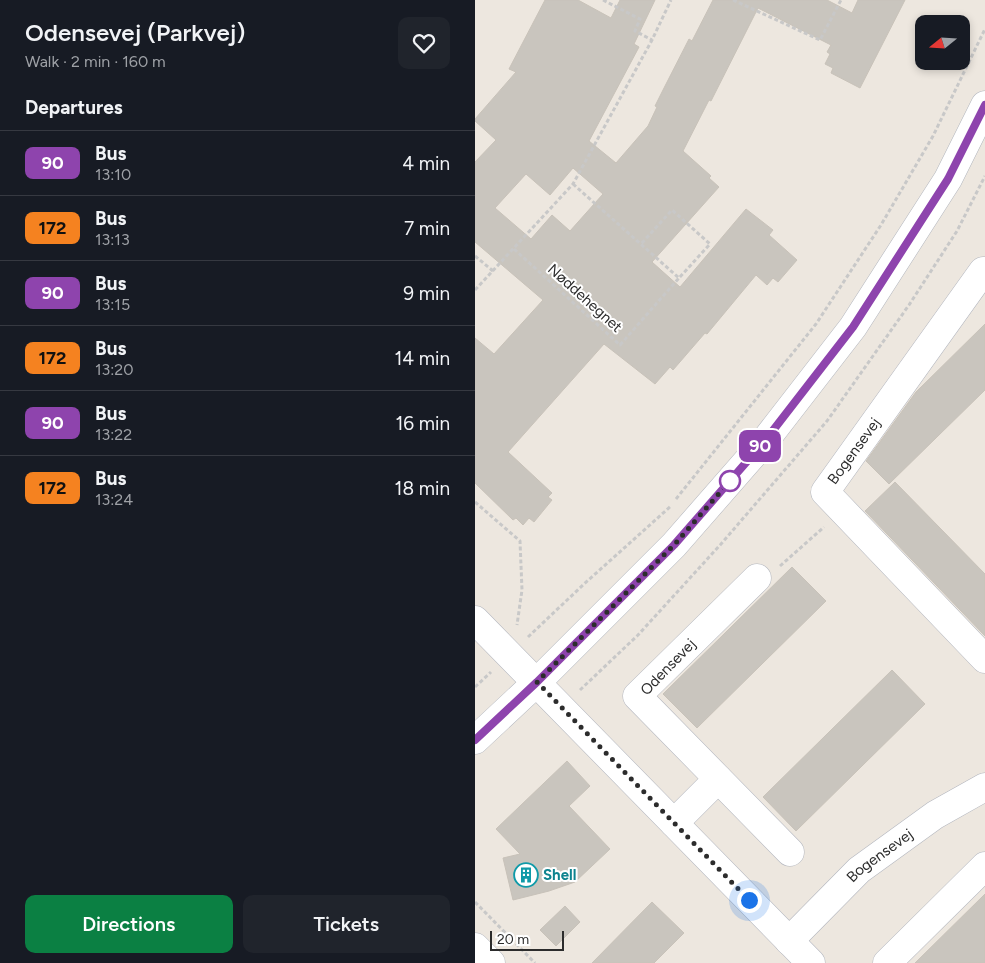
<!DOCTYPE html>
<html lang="en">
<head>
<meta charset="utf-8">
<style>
  :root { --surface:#171b24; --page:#20242c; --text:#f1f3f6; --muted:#9ea1a6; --line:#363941; --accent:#0b8043 }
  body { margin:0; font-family:Figtree,sans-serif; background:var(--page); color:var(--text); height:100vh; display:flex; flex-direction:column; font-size:19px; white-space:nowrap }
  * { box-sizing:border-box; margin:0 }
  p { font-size:16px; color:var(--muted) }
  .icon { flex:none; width:28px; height:28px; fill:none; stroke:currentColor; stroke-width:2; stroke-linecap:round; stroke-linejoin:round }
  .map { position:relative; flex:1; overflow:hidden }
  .sheet { display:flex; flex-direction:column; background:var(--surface); width:475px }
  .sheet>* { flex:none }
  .badge { padding:0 10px; border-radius:8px; font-size:18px; line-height:32px }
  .needle { width:32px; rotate:252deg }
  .tools { position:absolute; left:440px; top:15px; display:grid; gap:10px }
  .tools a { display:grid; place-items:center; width:55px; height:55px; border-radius:10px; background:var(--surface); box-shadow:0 2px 8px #0003; font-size:25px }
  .scale { position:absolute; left:15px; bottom:12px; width:74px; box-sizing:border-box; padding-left:5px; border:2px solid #2c2c2c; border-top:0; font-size:14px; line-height:18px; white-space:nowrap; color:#2c2c2c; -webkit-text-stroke:4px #fff; paint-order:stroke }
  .you { position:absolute; width:25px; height:25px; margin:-12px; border:4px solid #fff; border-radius:50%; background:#1a73e8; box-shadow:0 0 0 8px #1a73e833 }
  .map>.badge { position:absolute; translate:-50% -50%; box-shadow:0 0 0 2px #fff }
  h2 { padding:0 25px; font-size:19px; line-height:45px }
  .round { display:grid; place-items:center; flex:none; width:52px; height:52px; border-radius:10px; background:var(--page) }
  .head { display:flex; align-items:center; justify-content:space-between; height:85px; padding:0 25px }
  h1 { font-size:24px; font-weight:600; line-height:38px }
  .cta { display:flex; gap:10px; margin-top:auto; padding:10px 25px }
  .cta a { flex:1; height:58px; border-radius:10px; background:var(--accent); color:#fff; font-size:20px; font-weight:600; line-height:58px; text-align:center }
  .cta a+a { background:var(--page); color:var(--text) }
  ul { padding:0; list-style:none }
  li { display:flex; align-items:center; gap:15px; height:65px; padding:0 25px; border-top:1px solid var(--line) }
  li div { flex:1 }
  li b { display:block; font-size:19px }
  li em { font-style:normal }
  li .badge { min-width:55px; font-weight:700; text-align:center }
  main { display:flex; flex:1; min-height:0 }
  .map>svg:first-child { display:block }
  .building { fill:#c9c5be; stroke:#c8c2b9; fill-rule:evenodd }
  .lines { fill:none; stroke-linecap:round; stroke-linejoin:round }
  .minor-casing { stroke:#b3b6be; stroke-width:29 }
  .tertiary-casing { stroke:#b3b6be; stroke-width:29 }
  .path { stroke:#c8c8c8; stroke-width:3; stroke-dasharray:4 2.5; stroke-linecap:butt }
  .minor { stroke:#fff; stroke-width:28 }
  .tertiary { stroke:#fff; stroke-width:28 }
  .line-casing { stroke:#fff; stroke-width:11 }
  .line { stroke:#8e44ad; stroke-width:8 }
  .walk { stroke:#2c2c2c; stroke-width:5; stroke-dasharray:0 9 }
  .stop-dot { fill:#fff; stroke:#8e44ad; stroke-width:2.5 }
  .labels { text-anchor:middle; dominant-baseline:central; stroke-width:4; stroke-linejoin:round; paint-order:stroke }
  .street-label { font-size:15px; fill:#2c2c2c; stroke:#fff }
  .culture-label { font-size:15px; font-weight:bold; fill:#0d838f; stroke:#fff; text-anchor:start }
</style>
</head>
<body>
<main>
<section class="sheet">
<div class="head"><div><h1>Odensevej (Parkvej)</h1><p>Walk · 2 min · 160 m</p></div><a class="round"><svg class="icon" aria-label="heart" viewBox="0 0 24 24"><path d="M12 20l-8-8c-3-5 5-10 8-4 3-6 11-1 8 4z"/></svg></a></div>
<h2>Departures</h2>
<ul>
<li><span class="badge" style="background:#8e44ad;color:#fff">90</span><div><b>Bus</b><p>13:10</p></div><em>4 min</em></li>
<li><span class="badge" style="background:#f58220;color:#111">172</span><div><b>Bus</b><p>13:13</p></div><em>7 min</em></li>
<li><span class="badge" style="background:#8e44ad;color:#fff">90</span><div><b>Bus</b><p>13:15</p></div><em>9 min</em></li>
<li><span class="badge" style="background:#f58220;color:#111">172</span><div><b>Bus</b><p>13:20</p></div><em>14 min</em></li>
<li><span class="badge" style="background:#8e44ad;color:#fff">90</span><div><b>Bus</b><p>13:22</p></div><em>16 min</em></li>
<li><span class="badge" style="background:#f58220;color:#111">172</span><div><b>Bus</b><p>13:24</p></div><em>18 min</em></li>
</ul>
<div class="cta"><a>Directions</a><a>Tickets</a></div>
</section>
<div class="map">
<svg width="510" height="963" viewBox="0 0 510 963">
  <rect width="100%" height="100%" fill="#ede7df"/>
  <!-- building -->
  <path class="building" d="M70 0H103L136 18 145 0H180L159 44 164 47 114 141 141 163 173 126 182 107 180 106 189 88 214 39 217 41 238 0H352L377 13 383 0H430L385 88 356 73 358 68 350 64 355 54 352 52 356 45 283 8 236 101 234 100 208 151 236 176 234 178 244 187 177 262 205 287 271 209 298 230 294 235 322 260 303 282 298 278 292 285 281 275 232 334 230 333 198 370 195 367 180 384 129 344 33 452 77 493 73 497 77 500 59 522 54 518 48 525 41 518 38 520 0 483V338L19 354 68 300 0 242V162L21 140 0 121V119L41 72 34 69ZM98 168 128 194 95 231 77 215 56 239 20 208 51 174 75 195Z
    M510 324V390L414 484 391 461 441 392Z
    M420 482 510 574V636L390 511Z
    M317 567 351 601 222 728 188 694Z
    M417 670 450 704 321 831 288 797Z
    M92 761 115 786 94 806 135 849 100 882 74 891 38 900 28 858 45 854 21 829Z
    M510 894V963H440Z
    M177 902 209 933 179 963H117Z
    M90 906 105 922 81 946 65 930Z"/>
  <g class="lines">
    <!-- minor casing -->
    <g class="minor-casing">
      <g id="minor">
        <path d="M508 271 350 492 510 659"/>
        <path d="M282 578 162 696 315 852"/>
        <path d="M0 620 336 963"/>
        <path d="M199 823 243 779"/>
        <path id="s1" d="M314 941 384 870 460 815 510 787"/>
        <path d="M412 963 510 866"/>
      </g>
    </g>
    <!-- tertiary casing -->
    <g class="tertiary-casing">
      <path id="tertiary" d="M0 740 62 682 199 545 289 442 378 327 473 179 510 105
        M0 947 16 963"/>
    </g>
    <!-- path -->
    <path class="path" d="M128 0 165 19 160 31 177 40
      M258 0 345 40 366 0
      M98 184 204 278 235 244 197 210 166 244
      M39 249 145 345 204 278
      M0 256 18 271
      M0 290 98 184 177 40 196 0
      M201 499 341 324 406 225 458 136 510 29
      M0 502 45 541 47 590 42 625
      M305 566 349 527
      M53 637 109 584 196 506
      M0 687 16 672
      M105 690 163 635 246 544 352 421 434 305 482 231 510 176
      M0 902 60 963"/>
    <!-- minor -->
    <use href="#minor" class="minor"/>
    <!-- tertiary -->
    <use href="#tertiary" class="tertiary"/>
  </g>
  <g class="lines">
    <!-- line casing -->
    <g class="line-casing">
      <path id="line" d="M0 740 62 682 199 545 289 442 378 327 473 179 510 105"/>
    </g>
    <!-- line -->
    <use href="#line" class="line"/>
    <!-- walk -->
    <path class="walk" d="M255 481 199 545 62 682 274 900"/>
  </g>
  <!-- icons -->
  <defs>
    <g id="building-ring" transform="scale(1.25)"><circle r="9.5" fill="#fff" stroke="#0f9aa8" stroke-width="1.5"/><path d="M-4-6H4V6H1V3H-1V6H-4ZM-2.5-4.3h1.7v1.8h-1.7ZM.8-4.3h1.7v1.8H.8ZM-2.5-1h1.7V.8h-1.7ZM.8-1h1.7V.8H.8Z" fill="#0f9aa8"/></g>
  </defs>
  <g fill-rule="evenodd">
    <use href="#building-ring" x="51" y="875"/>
  </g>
  <!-- markers -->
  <circle class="stop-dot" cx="255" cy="481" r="10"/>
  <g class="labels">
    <!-- street labels -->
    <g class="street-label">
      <text transform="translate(110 298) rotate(42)">Nøddehegnet</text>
      <text transform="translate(379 451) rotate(-54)">Bogensevej</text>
      <text transform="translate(193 667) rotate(-46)">Odensevej</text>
      <text stroke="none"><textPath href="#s1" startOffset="125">Bogensevej</textPath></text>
    </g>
    <!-- culture labels -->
    <g class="culture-label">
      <text x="68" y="875">Shell</text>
    </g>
  </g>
</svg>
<div class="tools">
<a><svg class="needle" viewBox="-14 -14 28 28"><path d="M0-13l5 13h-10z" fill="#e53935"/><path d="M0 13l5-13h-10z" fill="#9ea1a6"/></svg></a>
</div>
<div class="scale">20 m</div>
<div class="you" style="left:274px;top:900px"></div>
<b class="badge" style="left:285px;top:446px;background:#8e44ad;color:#fff">90</b>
</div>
</main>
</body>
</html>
